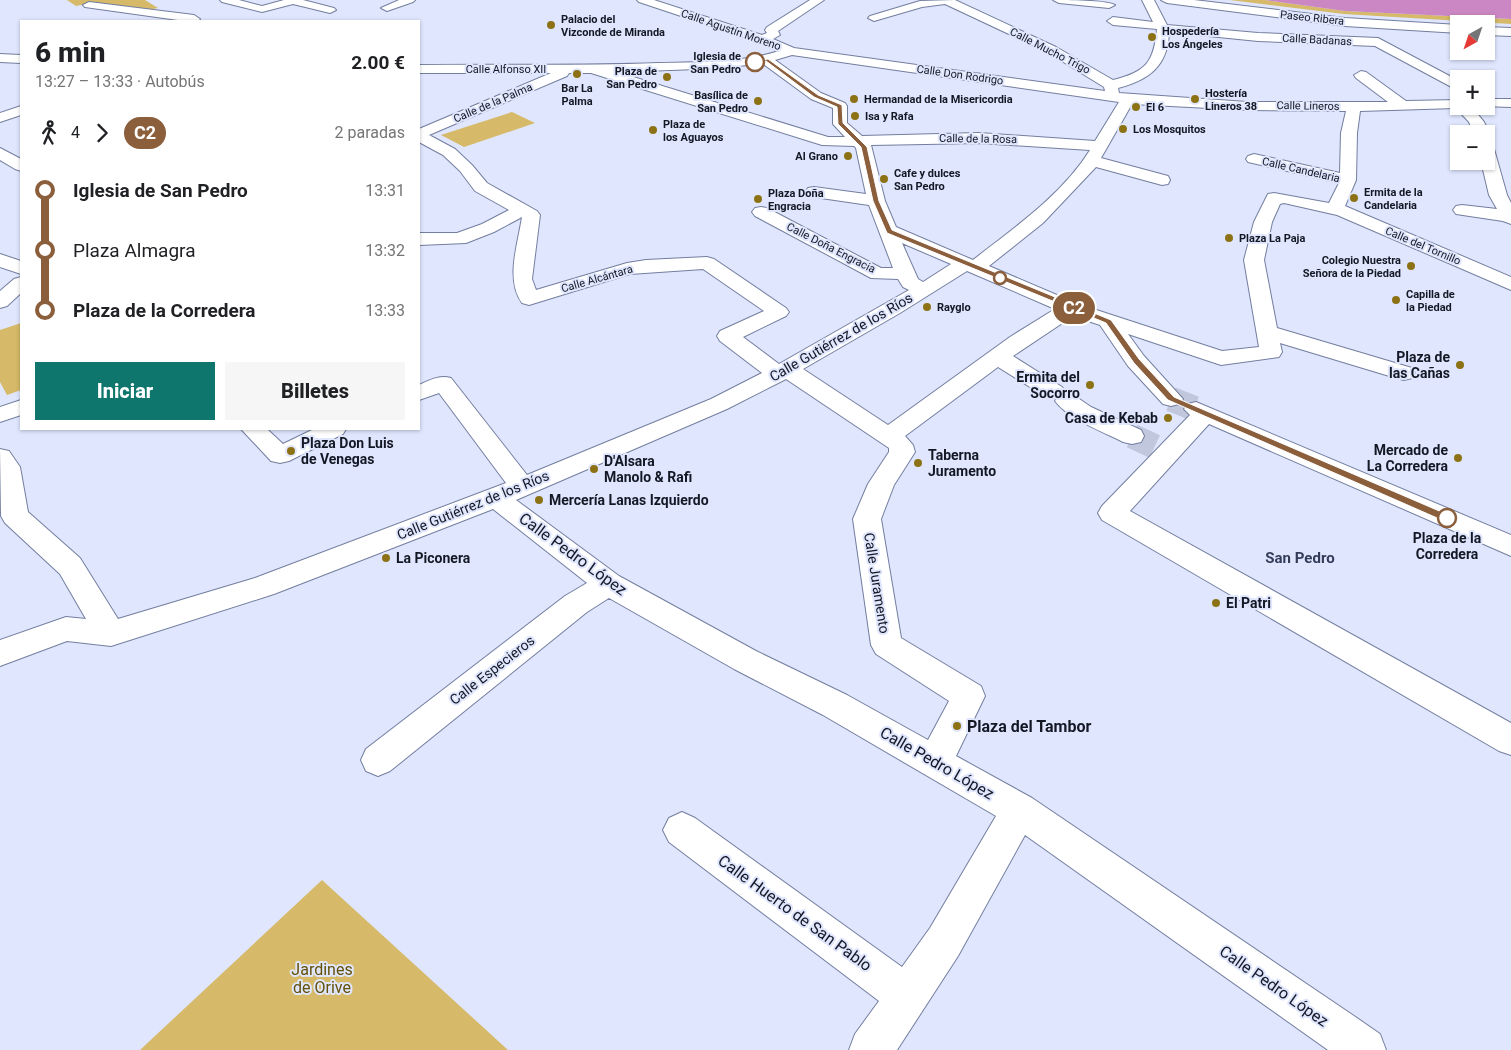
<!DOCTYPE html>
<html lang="es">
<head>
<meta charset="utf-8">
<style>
  :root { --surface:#fff; --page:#f6f6f6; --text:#202124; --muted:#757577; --accent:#0f766e }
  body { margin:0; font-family:Roboto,sans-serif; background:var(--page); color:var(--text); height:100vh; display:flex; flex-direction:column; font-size:19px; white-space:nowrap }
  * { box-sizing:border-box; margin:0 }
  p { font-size:16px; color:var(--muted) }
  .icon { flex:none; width:28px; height:28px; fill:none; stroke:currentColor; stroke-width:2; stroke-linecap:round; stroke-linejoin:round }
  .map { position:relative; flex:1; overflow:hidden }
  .details { position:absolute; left:20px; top:20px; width:400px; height:410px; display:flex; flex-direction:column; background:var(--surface); border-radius:0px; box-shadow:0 1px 4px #0004 }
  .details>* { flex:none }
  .badge { padding:0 10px; border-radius:16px; font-size:18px; line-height:32px }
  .needle { width:32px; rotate:220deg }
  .tools { position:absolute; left:1450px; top:15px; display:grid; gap:10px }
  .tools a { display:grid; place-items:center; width:45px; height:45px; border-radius:0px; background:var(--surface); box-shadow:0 1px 4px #0004; font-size:25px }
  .map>.badge { position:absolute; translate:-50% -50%; box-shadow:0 0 0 2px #fff }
  .legs { display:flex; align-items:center; gap:8px; height:55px; padding:0 15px; font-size:16px }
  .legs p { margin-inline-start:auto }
  .head { display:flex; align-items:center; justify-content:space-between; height:85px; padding:0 15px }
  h1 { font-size:28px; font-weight:800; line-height:38px }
  .button { display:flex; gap:10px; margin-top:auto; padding:10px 15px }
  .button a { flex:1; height:58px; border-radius:0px; background:var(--accent); color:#fff; font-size:20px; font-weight:800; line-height:58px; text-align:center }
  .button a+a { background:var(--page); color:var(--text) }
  ul { padding:0 15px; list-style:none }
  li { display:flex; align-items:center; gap:18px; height:60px; font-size:19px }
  li i { display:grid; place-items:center; width:8px; height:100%; margin:0 6px; background:currentColor }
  li i::after { content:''; width:12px; height:12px; margin:-6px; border:4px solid; border-radius:50%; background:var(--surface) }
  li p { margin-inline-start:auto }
  li:first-child i { background:linear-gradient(#0000 50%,currentColor 0) }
  li:last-child i { background:linear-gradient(currentColor 50%,#0000 0) }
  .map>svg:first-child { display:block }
  .green { fill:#d6ba69 }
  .water { fill:#cb87c3 }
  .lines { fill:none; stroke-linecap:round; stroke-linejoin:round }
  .street-tunnel { stroke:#c1c7dd; stroke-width:25; stroke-dasharray:25 12; stroke-linecap:butt }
  .street-casing { stroke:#737e9f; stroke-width:2 }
  .secondary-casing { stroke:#737e9f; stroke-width:2 }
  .street { fill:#fff; fill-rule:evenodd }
  .secondary { fill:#fff; fill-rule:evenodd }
  .line-1 { fill:#8b5e3c; stroke:#fff }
  .poi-dot { fill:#8d7215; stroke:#dfe6fd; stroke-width:2 }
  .stop-1-dot { fill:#fff; stroke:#8b5e3c; stroke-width:2.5 }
  .labels { text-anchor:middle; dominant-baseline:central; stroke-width:4; stroke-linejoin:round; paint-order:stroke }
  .far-street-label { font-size:11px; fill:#141825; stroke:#dfe6fd }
  .far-poi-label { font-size:11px; font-weight:bold; fill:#141825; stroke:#dfe6fd; text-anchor:start }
  .far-stop-label { font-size:11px; font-weight:bold; fill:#141825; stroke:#dfe6fd; text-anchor:end }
  .street-label { font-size:14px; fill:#141825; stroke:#dfe6fd }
  .poi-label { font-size:14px; font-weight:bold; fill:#141825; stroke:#dfe6fd; text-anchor:start }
  .stop-label { font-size:14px; font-weight:bold; fill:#141825; stroke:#dfe6fd }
  .neighbourhood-label { font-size:15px; font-weight:bold; fill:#333c59; stroke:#dfe6fd }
  .near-street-label { font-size:16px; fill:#141825; stroke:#dfe6fd }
  .near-poi-label { font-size:16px; font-weight:bold; fill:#141825; stroke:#dfe6fd; text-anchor:start }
  .near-park-label { font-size:16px; fill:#645007; stroke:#dfe6fd }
</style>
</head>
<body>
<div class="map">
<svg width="1511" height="1050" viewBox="0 0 1511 1050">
  <rect width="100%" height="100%" fill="#dfe6fd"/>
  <!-- green -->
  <path class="green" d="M67 0H145L158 8C131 14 104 0 76 6Z
    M1230 0H1265L1345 11 1511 19V24L1344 14Z
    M512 112 535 123 464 147 441 135Z
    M21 323V390L7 395 0 382V330Z
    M322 880 508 1050H140Z"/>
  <!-- water -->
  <path class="water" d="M1265 0H1511V19L1345 11Z"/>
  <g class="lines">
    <!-- street-tunnel -->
    <path class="street-tunnel" d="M1171 399 1196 409
      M1132 436 1158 448"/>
    <!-- street casing -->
    <g class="street-casing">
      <path id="street" d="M220 0H239L262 6 284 0H303L334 8 336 10 330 13 293 4 262 12 222 2Z
        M399 0H415L413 2 387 11 381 8Z
        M637 0H654L762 35 767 33 765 30 767 27 810 0H824L778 31 780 35 773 39 794 48 1105 91 1104 87 1047 52 945 4 922 7 874 21 868 18 870 16 920 1 955 0 1056 47 1113 80C1146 72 1154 62 1157 29L1113 25 1107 21 1113 17 1153 22 1142 0H1154L1167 25 1258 33 1378 38 1459 81V91L1375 46 1258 41 1169 32C1168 66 1149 80 1118 88L1119 93 1247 102H1388L1356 78 1354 75 1361 71 1366 72 1406 101 1459 100V106H1471L1484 122 1490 134 1487 137 1486 134H1474L1469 122 1456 108 1360 111 1357 133 1356 180 1345 206 1511 277V290L1337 215 1284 203 1280 204 1272 222 1264 260 1277 328 1412 368 1415 373 1412 378 1404 380 1396 378 1280 343 1282 352 1279 357 1221 365 1128 334 1144 356 1183 399 1179 404 1171 406 1163 404 1128 366 1100 325 1073 316 1013 356 1062 387 1066 392 1064 395 1075 396 1091 407 1141 430 1144 436 1141 442 1132 444 1123 442C1104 432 1068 419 1055 401L1057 398 1046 397 998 367 905 436 913 445 915 452 894 485 881 519 901 638 981 686 985 696 956 756 1032 798 1354 1016 1380 1034 1386 1050H1328L1025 835 958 956 897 1050H849L855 1034 879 1001 669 842 663 830 669 818 682 812 695 818 902 967 930 928 996 816 823 715 734 669 609 598 587 612 390 771 378 776 366 771 361 760 366 749 565 596 587 583 493 509 274 594 111 646 67 641 0 666V640L66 617 86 619 60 574 5 523 1 516 0 449 9 451 20 467 28 512 80 558 118 619 255 578 506 483 439 393 419 400V385C430 380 439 375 451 378L527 475 711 399 762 373 720 341 717 336 720 331 764 311 703 269 630 274 529 305 522 303C505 279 518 244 522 217L494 232 466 243 419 245V233H457L482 224 509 210 475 191 460 171 443 155 419 142V129L551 73H419V65C499 64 578 66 658 63 699 62 740 63 779 51L747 38 639 2ZM792 55 1112 101 1119 102 1095 141 979 133 862 136 847 123V106L845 103 821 93 775 60ZM762 63 811 99 833 108V124L845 137H828L617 72 724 68ZM569 73H591L822 145 854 146 856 148 866 194 814 187 808 188 805 192 808 196 814 197 869 205 893 268H881L767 208 761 207 755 208 752 212 755 216 871 278 898 279 903 287 909 290 779 364 743 337 786 316 789 312 786 308 714 259 707 257 646 260 627 263 536 290 532 279 540 215 537 211 487 183 472 165 455 149 429 135 567 76ZM1132 104 1247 110 1346 111 1341 133 1340 173 1254 154 1248 156 1246 159 1248 162 1339 183 1329 203 1274 193 1268 194 1254 222 1244 260 1259 347 1222 351 1078 304 989 266 1043 223 1096 167 1162 185 1168 184 1170 180 1168 176 1101 158ZM979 143 1090 150C1063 194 1014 228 973 260L896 227 885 201 871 145ZM902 243 951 264 923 282 918 279ZM967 271 1055 309 1010 337 888 425 803 369 900 313ZM786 379 889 448V452L868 484 853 519 871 645 876 654 949 701 928 740 847 695 756 651 619 576 516 500 727 409Z
        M1053 0C1067 0 1105 0 1115 5L1109 8 1059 3Z
        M89 2 194 15 200 19 198 21H185L85 7 83 5Z
        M0 54 21 55V63L0 62Z
        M1486 99H1511V107L1482 106H1486Z
        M21 106V115L0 122V113Z
        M1486 144 1492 146 1494 149 1507 195 1511 203V224L1503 221 1456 214 1453 210 1456 206 1462 205 1497 209 1489 195 1481 161H1486Z
        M0 148 21 159V171L15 169 0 160Z
        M0 254 21 261V274L0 267Z
        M21 277V293L7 306 0 308V291L14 279Z
        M21 400V415L0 422V407Z
        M1196 402 1511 535V556L1209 424 1130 511 1511 723V755L1499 751 1102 520 1098 513 1102 506 1190 415 1184 409 1188 404Z
        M241 429H267L283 444 314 429H346L343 434 289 461 280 463 271 461Z"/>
    </g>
    <!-- secondary casing -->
    <g class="secondary-casing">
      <path id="secondary" d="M1161 0H1194L1345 18 1459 25V33L1345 26 1167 3Z
        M1486 27 1511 28V36L1486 35Z"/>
    </g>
    <!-- street -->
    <use href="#street" class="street"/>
    <!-- secondary -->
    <use href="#secondary" class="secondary"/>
  </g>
  <!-- line-1 -->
  <path class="line-1" d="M768 59 818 95 842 105 843 123 867 147 879 201 892 230 1111 320 1139 359 1174 397 1451 516V521H1444L1168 400 1134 363 1106 323 887 233 873 201 861 147 838 124 837 107 814 97 766 61 753 62Z"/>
  <!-- markers -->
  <g class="poi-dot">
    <circle cx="551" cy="25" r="5"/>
    <circle cx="1152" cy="37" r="5"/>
    <circle cx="577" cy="74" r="5"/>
    <circle cx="667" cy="77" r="5"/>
    <circle cx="854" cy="99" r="5"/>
    <circle cx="1195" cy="99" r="5"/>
    <circle cx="758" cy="101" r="5"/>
    <circle cx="1136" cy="107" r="5"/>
    <circle cx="855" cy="116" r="5"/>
    <circle cx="1123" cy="129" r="5"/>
    <circle cx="653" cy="130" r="5"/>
    <circle cx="848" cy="156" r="5"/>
    <circle cx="884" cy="179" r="5"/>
    <circle cx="1354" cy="198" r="5"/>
    <circle cx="758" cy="199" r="5"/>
    <circle cx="1229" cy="238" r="5"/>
    <circle cx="1411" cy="266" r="5"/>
    <circle cx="1396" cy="300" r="5"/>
    <circle cx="927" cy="307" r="5"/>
    <circle cx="1460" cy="365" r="5"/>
    <circle cx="1090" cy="385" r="5"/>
    <circle cx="1168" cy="418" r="5"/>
    <circle cx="291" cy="451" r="5"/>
    <circle cx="1458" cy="458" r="5"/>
    <circle cx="918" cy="463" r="5"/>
    <circle cx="594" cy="469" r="5"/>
    <circle cx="539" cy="500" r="5"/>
    <circle cx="386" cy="558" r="5"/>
    <circle cx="1216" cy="603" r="5"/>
    <circle cx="957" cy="726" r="5"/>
  </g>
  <g class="stop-1-dot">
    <circle cx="755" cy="62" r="9"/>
    <circle cx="1000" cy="278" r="6"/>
    <circle cx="1447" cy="518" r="9"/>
  </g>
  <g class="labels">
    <!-- far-street labels -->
    <g class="far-street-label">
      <text transform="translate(1312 18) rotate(6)">Paseo Ribera</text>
      <text transform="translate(731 30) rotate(19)">Calle Agustín Moreno</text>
      <text transform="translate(1317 40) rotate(3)">Calle Badanas</text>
      <text transform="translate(1050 51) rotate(27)">Calle Mucho Trigo</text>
      <text x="506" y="69">Calle Alfonso XII</text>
      <text transform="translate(960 75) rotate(8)">Calle Don Rodrigo</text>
      <text transform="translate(493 103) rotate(-23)">Calle de la Palma</text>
      <text transform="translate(1308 106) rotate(1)">Calle Lineros</text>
      <text transform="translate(978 139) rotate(1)">Calle de la Rosa</text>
      <text transform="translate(1301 170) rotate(13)">Calle Candelaria</text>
      <text transform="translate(1423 246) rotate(23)">Calle del Tornillo</text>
      <text transform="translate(831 248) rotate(27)">Calle Doña Engracia</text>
      <text transform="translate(597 279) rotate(-16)">Calle Alcántara</text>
    </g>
    <!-- far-poi labels -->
    <g class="far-poi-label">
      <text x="561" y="19">Palacio del<tspan x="561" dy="13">Vizconde de Miranda</tspan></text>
      <text x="1162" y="31">Hospedería<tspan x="1162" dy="13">Los Ángeles</tspan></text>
      <text x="657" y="71" text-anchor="end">Plaza de<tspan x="657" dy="13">San Pedro</tspan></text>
      <text x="577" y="88" text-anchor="middle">Bar La<tspan x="577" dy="13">Palma</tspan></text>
      <text x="1205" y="93">Hostería<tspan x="1205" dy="13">Lineros 38</tspan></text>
      <text x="748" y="95" text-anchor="end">Basílica de<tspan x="748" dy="13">San Pedro</tspan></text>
      <text x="864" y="99">Hermandad de la Misericordia</text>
      <text x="1146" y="107">El 6</text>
      <text x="865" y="116">Isa y Rafa</text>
      <text x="663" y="124">Plaza de<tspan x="663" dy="13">los Aguayos</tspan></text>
      <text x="1133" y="129">Los Mosquitos</text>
      <text x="838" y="156" text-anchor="end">Al Grano</text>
      <text x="894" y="173">Cafe y dulces<tspan x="894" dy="13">San Pedro</tspan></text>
      <text x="1364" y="192">Ermita de la<tspan x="1364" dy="13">Candelaria</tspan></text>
      <text x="768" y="193">Plaza Doña<tspan x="768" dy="13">Engracia</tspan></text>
      <text x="1239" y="238">Plaza La Paja</text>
      <text x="1401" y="260" text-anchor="end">Colegio Nuestra<tspan x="1401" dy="13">Señora de la Piedad</tspan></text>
      <text x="1406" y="294">Capilla de<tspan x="1406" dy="13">la Piedad</tspan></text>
      <text x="937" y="307">Rayglo</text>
    </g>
    <!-- far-stop labels -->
    <g class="far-stop-label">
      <text x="741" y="56">Iglesia de<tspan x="741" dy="13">San Pedro</tspan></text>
    </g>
    <!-- street labels -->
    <g class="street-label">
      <text transform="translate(841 337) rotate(-30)">Calle Gutiérrez de los Ríos</text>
      <text transform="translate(473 505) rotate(-22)">Calle Gutiérrez de los Ríos</text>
      <text transform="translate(877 583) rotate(81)">Calle Juramento</text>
      <text transform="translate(492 670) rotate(-38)">Calle Especieros</text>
    </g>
    <!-- poi labels -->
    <g class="poi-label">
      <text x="1450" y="357" text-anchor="end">Plaza de<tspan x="1450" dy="16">las Cañas</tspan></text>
      <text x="1080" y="377" text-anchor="end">Ermita del<tspan x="1080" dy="16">Socorro</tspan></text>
      <text x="1158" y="418" text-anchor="end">Casa de Kebab</text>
      <text x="301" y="443">Plaza Don Luis<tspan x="301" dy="16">de Venegas</tspan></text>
      <text x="1448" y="450" text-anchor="end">Mercado de<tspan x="1448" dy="16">La Corredera</tspan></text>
      <text x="928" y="455">Taberna<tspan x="928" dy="16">Juramento</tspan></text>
      <text x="604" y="461">D'Alsara<tspan x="604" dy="16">Manolo &amp; Rafi</tspan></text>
      <text x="549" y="500">Mercería Lanas Izquierdo</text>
      <text x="396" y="558">La Piconera</text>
      <text x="1226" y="603">El Patri</text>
    </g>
    <!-- stop labels -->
    <g class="stop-label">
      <text x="1447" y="538">Plaza de la<tspan x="1447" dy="16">Corredera</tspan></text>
    </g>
    <!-- neighbourhood labels -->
    <g class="neighbourhood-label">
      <text x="1300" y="558">San Pedro</text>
    </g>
    <!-- near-street labels -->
    <g class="near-street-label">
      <text transform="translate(573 554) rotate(36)">Calle Pedro López</text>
      <text transform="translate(937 763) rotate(30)">Calle Pedro López</text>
      <text transform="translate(795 913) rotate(36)">Calle Huerto de San Pablo</text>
      <text transform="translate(1274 986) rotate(35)">Calle Pedro López</text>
    </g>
    <!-- near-poi labels -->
    <g class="near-poi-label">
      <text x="967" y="726">Plaza del Tambor</text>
    </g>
    <!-- near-park labels -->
    <g class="near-park-label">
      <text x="322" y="969">Jardines<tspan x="322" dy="18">de Orive</tspan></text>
    </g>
  </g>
</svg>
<div class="tools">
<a><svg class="needle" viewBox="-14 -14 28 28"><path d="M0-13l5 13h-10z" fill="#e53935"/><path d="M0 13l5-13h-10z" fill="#757577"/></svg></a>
<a>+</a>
<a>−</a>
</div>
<b class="badge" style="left:1074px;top:308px;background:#8b5e3c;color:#fff">C2</b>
<section class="details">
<div class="head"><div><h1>6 min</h1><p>13:27 – 13:33 · Autobús</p></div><b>2.00 €</b></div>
<div class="legs"><svg class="icon" aria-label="walk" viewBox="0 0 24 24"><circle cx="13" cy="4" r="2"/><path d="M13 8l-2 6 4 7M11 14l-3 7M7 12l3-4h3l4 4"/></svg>4<svg class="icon" aria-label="forward" viewBox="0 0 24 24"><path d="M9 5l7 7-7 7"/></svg><b class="badge" style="background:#8b5e3c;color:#fff">C2</b><p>2 paradas</p></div>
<ul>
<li><i style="color:#8b5e3c"></i><b>Iglesia de San Pedro</b><p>13:31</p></li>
<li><i style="color:#8b5e3c"></i><span>Plaza Almagra</span><p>13:32</p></li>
<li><i style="color:#8b5e3c"></i><b>Plaza de la Corredera</b><p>13:33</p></li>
</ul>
<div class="button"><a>Iniciar</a><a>Billetes</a></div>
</section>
</div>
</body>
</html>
